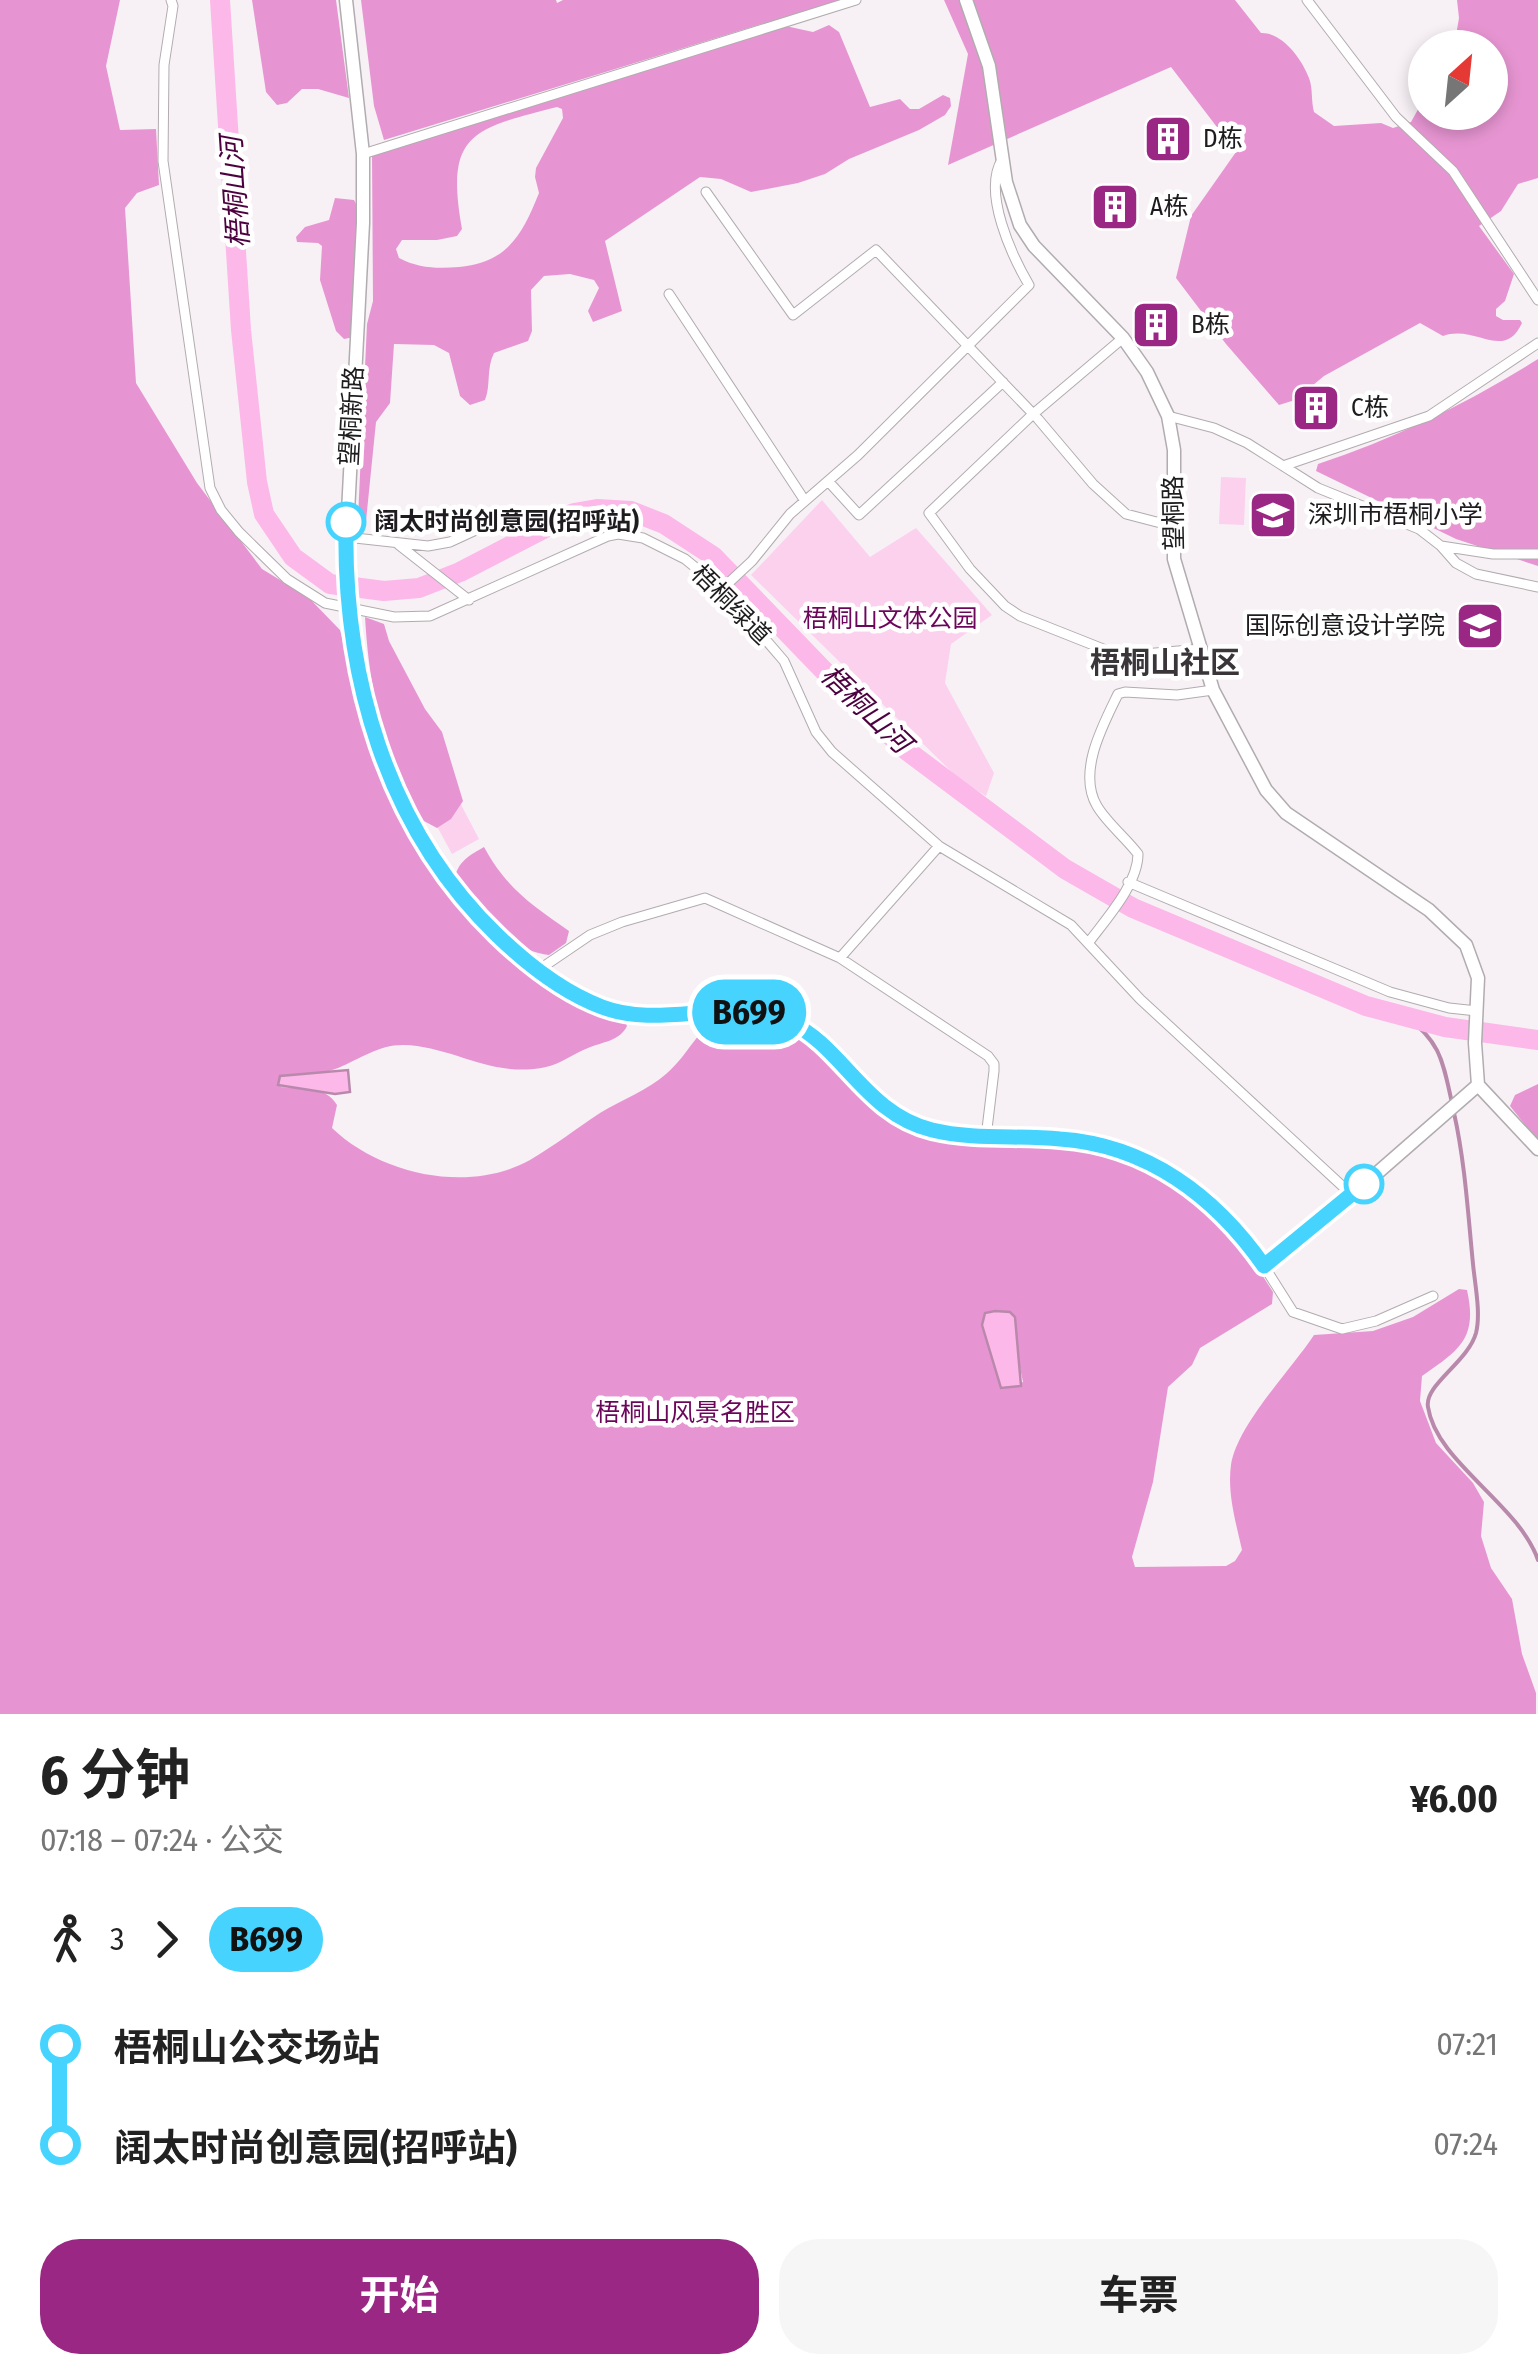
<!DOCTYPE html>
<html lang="zh">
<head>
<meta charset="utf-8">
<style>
  :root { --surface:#fff; --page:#f6f6f6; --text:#222; --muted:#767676; --accent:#9a2784 }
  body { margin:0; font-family:"Fira Sans Condensed","Noto Sans SC",sans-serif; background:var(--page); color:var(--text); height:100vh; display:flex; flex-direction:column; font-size:38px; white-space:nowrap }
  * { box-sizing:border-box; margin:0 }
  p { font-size:32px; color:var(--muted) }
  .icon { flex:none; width:55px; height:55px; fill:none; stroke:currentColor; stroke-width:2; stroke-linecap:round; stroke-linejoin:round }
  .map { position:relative; height:1714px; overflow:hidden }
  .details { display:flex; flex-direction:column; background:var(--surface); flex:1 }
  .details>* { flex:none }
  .badge { padding:0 20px; border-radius:32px; font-size:35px; line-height:65px }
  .needle { width:65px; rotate:27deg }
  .fabs { position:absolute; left:1408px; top:30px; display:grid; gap:20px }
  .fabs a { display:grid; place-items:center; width:100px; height:100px; border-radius:50%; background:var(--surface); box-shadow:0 5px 15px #0003; font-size:50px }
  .map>.badge { position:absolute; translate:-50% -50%; box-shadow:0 0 0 5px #fff }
  .legs { display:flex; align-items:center; gap:15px; height:110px; padding:0 40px; font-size:32px }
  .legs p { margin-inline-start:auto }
  .summary { display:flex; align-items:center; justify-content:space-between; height:170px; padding:0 40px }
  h1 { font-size:55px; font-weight:700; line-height:75px }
  .button { display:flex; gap:20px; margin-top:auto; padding:20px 40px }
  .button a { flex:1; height:115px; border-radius:40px; background:var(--accent); color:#fff; font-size:40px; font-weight:700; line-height:115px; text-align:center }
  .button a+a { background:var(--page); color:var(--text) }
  ul { padding:0 40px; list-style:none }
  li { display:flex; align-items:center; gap:35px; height:100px; font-size:38px }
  li i { display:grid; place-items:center; width:15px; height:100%; margin:0 12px; background:currentColor }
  li i::after { content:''; width:25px; height:25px; margin:-12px; border:8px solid; border-radius:50%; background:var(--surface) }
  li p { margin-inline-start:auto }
  li:first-child i { background:linear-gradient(#0000 50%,currentColor 0) }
  li:last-child i { background:linear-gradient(currentColor 50%,#0000 0) }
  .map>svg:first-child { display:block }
  .green { fill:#fbd1ee }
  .forest { fill:#e795d2; fill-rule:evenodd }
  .water { fill:#fcb8e9; stroke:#b989ac; stroke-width:2.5 }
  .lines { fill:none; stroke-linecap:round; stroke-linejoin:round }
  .stream { stroke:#b989ac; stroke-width:4 }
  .river { stroke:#fcb8e9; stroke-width:20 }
  .street-casing { stroke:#b1acaf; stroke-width:11 }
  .secondary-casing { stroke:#b1acaf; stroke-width:15 }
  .street { stroke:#fff; stroke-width:9 }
  .secondary { stroke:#fff; stroke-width:12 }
  .secondary-bridge-casing { stroke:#b1acaf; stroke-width:15; stroke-linecap:butt }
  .secondary-bridge { stroke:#fff; stroke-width:12 }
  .line-1-casing { stroke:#fff; stroke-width:22 }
  .line-1 { stroke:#46d4ff; stroke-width:15 }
  .stop-1-dot { fill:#fff; stroke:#46d4ff; stroke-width:5 }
  .labels { text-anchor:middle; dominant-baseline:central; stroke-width:9; stroke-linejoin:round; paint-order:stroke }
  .poi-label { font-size:25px; fill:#1e1c1e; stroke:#fff; text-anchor:start }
  .street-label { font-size:25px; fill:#1e1c1e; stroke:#fff }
  .stop-label { font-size:25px; font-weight:bold; fill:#1e1c1e; stroke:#fff; text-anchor:start }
  .park-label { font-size:25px; fill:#6c065b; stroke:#fff }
  .water-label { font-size:28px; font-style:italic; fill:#4d0240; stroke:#fff }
  .quarter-label { font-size:30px; font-weight:bold; fill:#393538; stroke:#fff }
</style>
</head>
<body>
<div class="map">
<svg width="1538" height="1714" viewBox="0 0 1538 1714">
  <rect width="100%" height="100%" fill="#f7f1f5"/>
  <!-- green -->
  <path class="green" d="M1221 477 1246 478 1244 525 1219 524Z
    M822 500 870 557 916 528 992 615 951 644 945 683 994 773 986 796 962 782 751 575Z
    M456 795 479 839 452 854 428 810Z"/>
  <!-- forest -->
  <path class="forest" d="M0 0H120L106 66 120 130 156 129 159 185 137 193 125 208 136 383 197 483 262 569 308 597 340 630 377 766 455 900 540 979 624 1019 627 1026C620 1041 602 1042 588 1048 574 1053 561 1064 546 1067 492 1079 453 1046 403 1045 378 1045 360 1059 338 1068 316 1076 301 1076 280 1087 301 1089 325 1085 337 1105L332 1128C381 1175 469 1194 530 1160 554 1146 577 1128 600 1113 621 1100 648 1090 666 1074 697 1048 703 1006 754 1013 819 1022 826 1071 869 1106 877 1112 887 1116 896 1121L1116 1151 1181 1185 1241 1242 1273 1292 1272 1304 1200 1348 1192 1365 1168 1387 1153 1482 1132 1557 1135 1567 1226 1566 1235 1561 1242 1550C1236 1523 1227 1493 1231 1465 1237 1425 1291 1370 1314 1335L1373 1331 1413 1317 1459 1289 1467 1290C1478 1339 1459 1350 1422 1376L1420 1401 1436 1443 1473 1483 1484 1502 1481 1536 1491 1568 1512 1599 1522 1654 1536 1693V1714H0ZM1015 1317 1016 1349 1023 1382 1001 1388 982 1325Z
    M252 0H336L349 98 318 89H302L287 103 277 105 266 92Z
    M361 0H556L557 3 563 0H840L384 140 374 106Z
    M944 0H1235L1261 33C1282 32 1302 59 1309 78 1313 88 1311 101 1314 112L1334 126 1381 123 1393 128 1411 122 1425 97V112H1490V48L1454 47 1459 18 1457 0H1538V178L1518 184 1501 211 1479 226 1514 274 1505 301 1496 309V316L1503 320H1520L1522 323C1504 362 1476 324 1443 336L1420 323 1324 376 1295 400 1279 405 1226 344 1176 278 1191 216 1236 152 1171 67 948 165 968 54Z
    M781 25 813 32 829 25 839 32 870 107 900 99 910 109H919L943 95 950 98 951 106 945 115 919 130 849 159 825 174 798 183 751 192 721 179 700 177 605 241 622 311 593 322 588 311 599 288 594 280 570 274 544 276 531 290 532 331 528 341 494 353C486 369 491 385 485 400L470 405 460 396 449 353 434 345 394 344 390 403 376 422 366 521 358 518 367 324 373 301 372 155ZM557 107 562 109 563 118 536 168 535 177 539 193C522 235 508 262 459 267 437 269 418 268 399 258L396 249 402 240H437L457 236 462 229C445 134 471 129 557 107Z
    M335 198 354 200 357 206 354 337 344 339 336 331 320 280 322 246 318 243 297 242 296 237 305 227 329 220Z
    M1538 359V566L1456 539 1316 471 1318 464C1396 438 1468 403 1538 359Z
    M365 617 384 624 389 641 425 709 442 732 463 801 451 819 437 828 422 820C384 745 370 701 365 617Z
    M484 847C507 889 531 904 569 931L566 943 549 955C511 951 472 908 455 876 460 860 470 855 484 847Z
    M1538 1084V1141L1510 1106 1515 1095Z"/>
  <!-- water -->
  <path class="water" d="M348 1070 350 1092 335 1094 278 1085 280 1076Z
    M995 1311 1010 1312 1015 1317 1021 1386 1001 1388 982 1325 985 1313Z"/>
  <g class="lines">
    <!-- stream -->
    <path class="stream" d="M1405 1016C1441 1041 1443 1063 1452 1103
      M1454 1113C1465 1162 1468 1214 1473 1264 1475 1285 1481 1313 1476 1333 1468 1362 1424 1385 1428 1407 1436 1462 1519 1504 1538 1560"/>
    <!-- river -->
    <path class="river" d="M220 0 241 330 257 482 264 514 293 557 330 584 384 591 419 588 460 572 574 513 597 509 631 511 664 524 713 556 858 706 906 750 1065 869 1133 908 1366 1006 1445 1027 1538 1040"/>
    <!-- street casing -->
    <g class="street-casing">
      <path id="street" d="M171 0 173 6 164 65 163 161 210 488 221 510 239 532 287 579 325 603 394 617 430 616 608 536 618 534 643 538 685 559 722 589 784 661 816 732 832 752 939 846 1071 925 1140 999 1352 1195
        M1307 0 1396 117 1453 171 1538 300
        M363 154 856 0
        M706 192 793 315 876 250 1038 419 1093 484 1126 514 1172 526
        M669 294 805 501
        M1123 338 1032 415 929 513 970 569 1005 606 1020 616 1121 656 1201 649
        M1168 416 1214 428 1247 443 1318 488 1419 529 1441 546 1456 563 1476 574 1538 587
        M1283 466 1429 416 1538 343
        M828 481 859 515 1003 382
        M346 537 428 546 450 542 489 524
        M399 545 469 600
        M1441 546 1493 554H1538
        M722 589 752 561 790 514 858 455 1029 285C1012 256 982 192 1002 160
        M1128 882 1390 992 1449 1008 1477 1011
        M1089 942C1106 919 1138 884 1138 854 1126 838 1107 823 1097 806 1077 772 1103 725 1118 694L1125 692 1177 695 1213 690
        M840 958 939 846
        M537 971 590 935 622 922 705 898 840 958 988 1056 994 1064V1071L986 1137
        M1264 1266 1293 1312 1342 1329 1376 1321 1433 1296"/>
    </g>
    <!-- secondary casing -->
    <g class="secondary-casing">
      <path id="secondary" d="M966 0 989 66 1006 182 1020 225 1034 246 1123 338 1147 372 1168 416 1174 450V559L1213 690 1266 790 1286 813 1429 910 1466 945 1478 978 1475 1043 1478 1085
        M346 551 363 223V154L346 0
        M350 618C356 658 361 698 374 737 409 845 506 987 623 1013 678 1025 734 998 788 1021 841 1045 864 1113 931 1130 974 1140 1017 1135 1060 1139 1147 1145 1214 1196 1264 1266L1352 1195 1478 1085
        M1478 1085 1538 1149"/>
    </g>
    <!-- street -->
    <use href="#street" class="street"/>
    <!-- secondary -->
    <use href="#secondary" class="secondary"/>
    <!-- secondary-bridge casing -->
    <g class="secondary-bridge-casing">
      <path id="secondary-bridge" d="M346 551 350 618"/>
    </g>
    <!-- secondary-bridge -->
    <use href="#secondary-bridge" class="secondary-bridge"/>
  </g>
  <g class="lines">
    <!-- line-1 casing -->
    <g class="line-1-casing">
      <path id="line-1" d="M346 522C343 674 385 827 497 935 528 965 562 992 602 1007 663 1030 729 995 789 1022 842 1045 865 1114 932 1130 974 1140 1017 1135 1060 1139 1147 1145 1215 1196 1264 1266L1364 1184"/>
    </g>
    <!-- line-1 -->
    <use href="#line-1" class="line-1"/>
  </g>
  <!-- icons -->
  <defs>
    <g id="building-square" transform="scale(2.5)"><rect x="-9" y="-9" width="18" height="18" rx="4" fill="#9a2784" stroke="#fff"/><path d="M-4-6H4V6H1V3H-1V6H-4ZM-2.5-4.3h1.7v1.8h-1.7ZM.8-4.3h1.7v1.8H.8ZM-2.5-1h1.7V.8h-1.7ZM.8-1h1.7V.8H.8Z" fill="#fff"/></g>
    <g id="school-square" transform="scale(2.5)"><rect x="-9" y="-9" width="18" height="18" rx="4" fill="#9a2784" stroke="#fff"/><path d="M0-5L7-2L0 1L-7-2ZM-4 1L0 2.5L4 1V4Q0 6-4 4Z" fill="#fff"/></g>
    <g id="university-square" transform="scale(2.5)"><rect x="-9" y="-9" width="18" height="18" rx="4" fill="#9a2784" stroke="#fff"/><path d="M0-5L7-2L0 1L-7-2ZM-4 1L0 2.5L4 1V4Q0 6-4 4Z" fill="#fff"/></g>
  </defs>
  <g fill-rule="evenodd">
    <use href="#building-square" x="1168" y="139"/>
    <use href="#building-square" x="1115" y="207"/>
    <use href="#building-square" x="1156" y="325"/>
    <use href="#building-square" x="1316" y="408"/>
    <use href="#school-square" x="1273" y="515"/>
    <use href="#university-square" x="1480" y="626"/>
  </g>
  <!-- markers -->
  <g class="stop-1-dot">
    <circle cx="346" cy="522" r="18"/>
    <circle cx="1364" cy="1184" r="18"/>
  </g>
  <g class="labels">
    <!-- poi labels -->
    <g class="poi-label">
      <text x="1203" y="139">D栋</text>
      <text x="1150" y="207">A栋</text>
      <text x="1191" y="325">B栋</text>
      <text x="1351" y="408">C栋</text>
      <text x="1308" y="515">深圳市梧桐小学</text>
      <text x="1445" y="626" text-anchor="end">国际创意设计学院</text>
    </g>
    <!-- street labels -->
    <g class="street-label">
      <text transform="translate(352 416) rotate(-87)">望桐新路</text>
      <text transform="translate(1174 513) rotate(-91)">望桐路</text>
      <text transform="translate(731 605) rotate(45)">梧桐绿道</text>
    </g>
    <!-- stop labels -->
    <g class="stop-label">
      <text x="374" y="522">阔太时尚创意园(招呼站)</text>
    </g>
    <!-- park labels -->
    <g class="park-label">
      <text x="890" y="619">梧桐山文体公园</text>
      <text x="695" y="1413">梧桐山风景名胜区</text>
    </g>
    <!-- water labels -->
    <g class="water-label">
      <text transform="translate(235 192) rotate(-94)">梧桐山河</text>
      <text transform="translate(866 709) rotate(44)">梧桐山河</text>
    </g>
    <!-- quarter labels -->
    <g class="quarter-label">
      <text x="1165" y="663">梧桐山社区</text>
    </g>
  </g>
</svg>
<div class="fabs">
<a><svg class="needle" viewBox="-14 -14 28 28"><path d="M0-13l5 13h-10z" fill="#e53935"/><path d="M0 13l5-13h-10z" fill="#767676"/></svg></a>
</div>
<b class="badge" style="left:749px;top:1012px;background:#46d4ff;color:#111">B699</b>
</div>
<section class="details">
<div class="summary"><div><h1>6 分钟</h1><p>07:18 – 07:24 · 公交</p></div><b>¥6.00</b></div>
<div class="legs"><svg class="icon" aria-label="walk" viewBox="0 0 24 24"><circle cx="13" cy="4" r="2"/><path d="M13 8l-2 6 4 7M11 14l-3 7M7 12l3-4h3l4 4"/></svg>3<svg class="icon" aria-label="forward" viewBox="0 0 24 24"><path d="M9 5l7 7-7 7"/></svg><b class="badge" style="background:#46d4ff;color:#111">B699</b></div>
<ul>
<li><i style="color:#46d4ff"></i><b>梧桐山公交场站</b><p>07:21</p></li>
<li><i style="color:#46d4ff"></i><b>阔太时尚创意园(招呼站)</b><p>07:24</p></li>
</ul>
<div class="button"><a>开始</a><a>车票</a></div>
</section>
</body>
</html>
